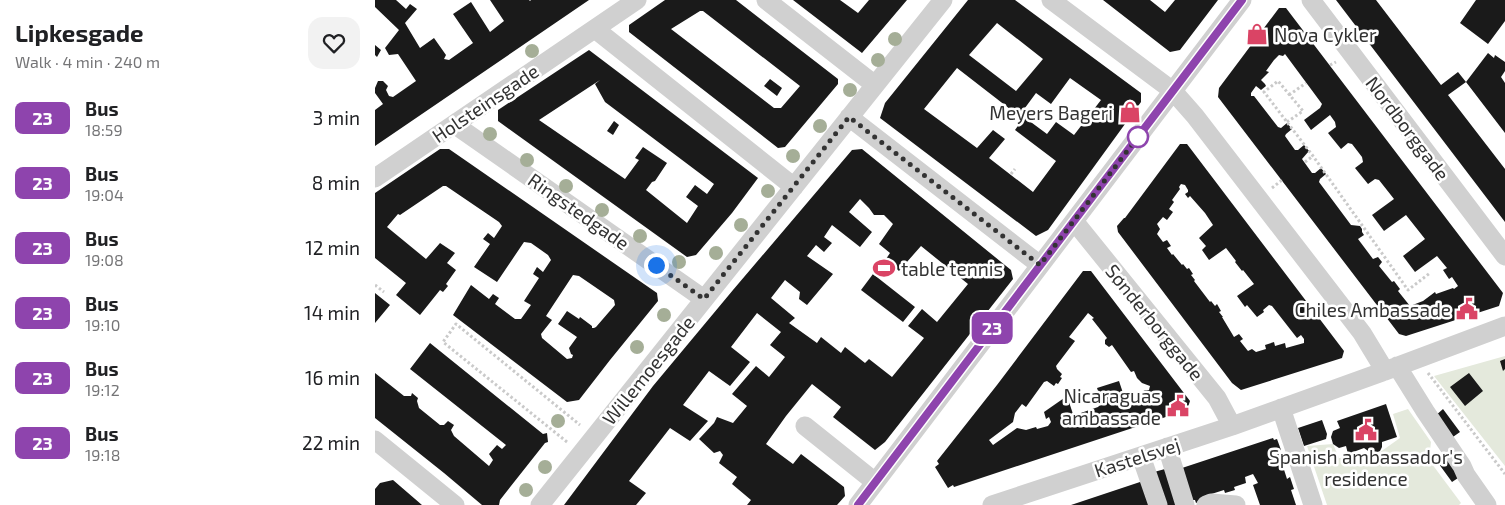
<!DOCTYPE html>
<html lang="en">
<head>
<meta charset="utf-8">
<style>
  :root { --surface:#fff; --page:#f2f2f2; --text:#202124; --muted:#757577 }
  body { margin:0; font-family:"Exo 2",sans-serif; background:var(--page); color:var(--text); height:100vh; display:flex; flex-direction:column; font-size:19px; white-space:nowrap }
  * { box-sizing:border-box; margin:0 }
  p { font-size:16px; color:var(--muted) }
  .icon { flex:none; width:28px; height:28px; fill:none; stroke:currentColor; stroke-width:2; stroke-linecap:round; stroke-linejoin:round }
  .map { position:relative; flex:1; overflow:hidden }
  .details { display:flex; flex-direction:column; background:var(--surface); width:375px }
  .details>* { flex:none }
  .badge { padding:0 10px; border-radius:8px; font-size:18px; line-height:32px }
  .you { position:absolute; width:25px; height:25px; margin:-12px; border:4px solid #fff; border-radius:50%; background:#1a73e8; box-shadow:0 0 0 8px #1a73e833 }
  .map>.badge { position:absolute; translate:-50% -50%; box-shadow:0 0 0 2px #fff }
  .round { display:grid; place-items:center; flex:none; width:52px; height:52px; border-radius:15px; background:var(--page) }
  .headline { display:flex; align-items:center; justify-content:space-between; height:85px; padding:0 15px }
  h1 { font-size:24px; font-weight:700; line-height:38px }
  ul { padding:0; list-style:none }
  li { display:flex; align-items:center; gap:15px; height:65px; padding:0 15px }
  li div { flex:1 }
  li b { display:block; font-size:19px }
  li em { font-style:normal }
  li .badge { min-width:55px; font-weight:700; text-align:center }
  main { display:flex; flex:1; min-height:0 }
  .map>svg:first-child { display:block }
  .green { fill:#e4e9dc }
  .building { fill:#1a1a1a; fill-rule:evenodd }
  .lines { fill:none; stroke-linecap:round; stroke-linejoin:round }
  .path { stroke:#cacaca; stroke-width:3; stroke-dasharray:2.5 2.5; stroke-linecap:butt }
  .minor { stroke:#d0d0d0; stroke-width:19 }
  .tree { fill:#a5ae97 }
  .line-casing { stroke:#fff; stroke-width:11 }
  .line { stroke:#8e44ad; stroke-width:8 }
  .walk { stroke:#333; stroke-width:5; stroke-dasharray:0 9 }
  .stop-dot { fill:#fff; stroke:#8e44ad; stroke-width:2.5 }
  .labels { text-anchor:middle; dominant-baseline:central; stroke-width:5; stroke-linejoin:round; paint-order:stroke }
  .poi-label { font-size:19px; fill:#333; stroke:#fff; text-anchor:end }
  .street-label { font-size:19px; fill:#333; stroke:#fff }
</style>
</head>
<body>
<main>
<section class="details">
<div class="headline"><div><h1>Lipkesgade</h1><p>Walk · 4 min · 240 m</p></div><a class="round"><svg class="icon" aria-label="heart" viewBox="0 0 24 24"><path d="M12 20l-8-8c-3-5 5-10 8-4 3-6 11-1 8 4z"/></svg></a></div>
<ul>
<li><span class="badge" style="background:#8e44ad;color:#fff">23</span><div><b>Bus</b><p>18:59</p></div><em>3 min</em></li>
<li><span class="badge" style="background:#8e44ad;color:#fff">23</span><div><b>Bus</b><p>19:04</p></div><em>8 min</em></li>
<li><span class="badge" style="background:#8e44ad;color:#fff">23</span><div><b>Bus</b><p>19:08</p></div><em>12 min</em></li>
<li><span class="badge" style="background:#8e44ad;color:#fff">23</span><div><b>Bus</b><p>19:10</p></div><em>14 min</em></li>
<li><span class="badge" style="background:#8e44ad;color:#fff">23</span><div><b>Bus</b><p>19:12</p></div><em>16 min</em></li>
<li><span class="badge" style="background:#8e44ad;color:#fff">23</span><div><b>Bus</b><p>19:18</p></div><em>22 min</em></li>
</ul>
</section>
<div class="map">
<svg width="1130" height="505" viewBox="0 0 1130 505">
  <rect width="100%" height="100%" fill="#fff"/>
  <!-- green -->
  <path class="green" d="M1130 356V466L1059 376Z
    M1033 409 1056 442 1054 460 1086 503 1084 505H952L932 446 958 444 964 458 1001 455 1025 438 1018 414Z"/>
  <!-- building -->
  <path class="building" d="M0 0H21L31 9 35 4 42 9 30 23 45 48 59 38 71 55 69 59 74 60 98 43 78 14 96 2 115 32 129 21 115 0H154L155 1 156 0H214L0 146V110L8 104 0 93V88L3 81H8L13 86 11 90 14 96 18 97 41 81 23 54 14 55 10 48 24 30 0 7Z
    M290 0H361L463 79V84L410 147 403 148 254 32V25ZM325 11H328L425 86 406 108H399L296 29Z
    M418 0H465L483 13 494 0H532L487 53Z
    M593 0H640L766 93V102L673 230 661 236 505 118 510 103ZM622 23 668 59 641 91 594 55ZM582 68 644 116 661 93 676 104 695 78 726 100 699 135 681 122 672 134 649 117 640 130 681 161 658 192 614 158 630 139 618 130 602 148 549 109Z
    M728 0H775L790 12 800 0H843L805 50 795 52Z
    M961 0H1001L1066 85 1083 72 1091 82 1073 95 1130 169V222Z
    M1101 0H1130V21L1113 44 1085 23Z
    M904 8H911L1128 293 1124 306 1031 336 1024 334 843 97 844 88ZM910 54 947 104 945 108 929 120 936 130 955 115 960 122 961 127 953 133 966 149 973 143 977 144 987 157 988 162 980 168 993 184 1000 179 1004 180 1019 199 997 215 1009 231 1031 215 1050 239 1028 256 1040 272 1062 256 1072 268 1068 270 1074 279 1077 277 1083 286 1079 289 1078 288 1061 294 1060 292 1048 301 1035 306 1023 291 1025 289 1019 281 1017 282 1004 266 1007 262 1003 257 998 259 983 239 989 235 987 232V229L985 226 976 225 944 182 945 179 951 174 946 168 940 173H937L927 159 934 151 929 145 923 150H920L910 136 911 134 917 129 912 123 906 128 903 127 879 96H876V93L881 86 886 90 891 86 890 84 886 80 894 72 891 71 899 60 904 55 908 56Z
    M0 45 6 50 2 57 0 55Z
    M214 50 383 178 357 213 321 255 312 257 123 121V110ZM225 80 220 84 230 102 339 184 332 194 320 185 311 197 323 206 312 223 271 190 277 182 280 181 292 163 268 147 260 158 264 160 250 179 164 120Z
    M1113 53 1119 58 1120 55 1130 62V71L1126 77 1130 83V133L1091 82Z
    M395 79 407 88 402 96 389 86Z
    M239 121 244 125 238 135 232 131Z
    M805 144H812L969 351 967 358 866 390 857 383 743 232 742 226 749 218H750ZM806 184 810 185 813 190V192L810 194 813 198 815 196 830 213 838 225 824 238 831 246 827 250 834 260 851 248 861 261 860 262 867 271 868 270 879 284 862 296 870 307 872 305 882 317 889 312 888 310 894 305 897 306 922 338 926 335 929 339V343L911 348 910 343 900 346 899 342 890 345 891 349 881 352 877 349 873 351 865 341 868 339 864 334 859 337 847 317H848L844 312 846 311 842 304 840 306 836 301 835 302 819 281 820 280 816 275 818 274 814 268 812 269 808 264 807 265 798 254 797 255 792 248 796 246 792 240 788 242 782 234 785 229 782 224 788 217 792 220 798 212 794 209 799 202 797 200 805 189 804 187Z
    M65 149H74L282 293 283 301 235 360 204 400 192 402 78 315 96 285 114 299 118 294 124 298 120 304 140 319H146L156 305 149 301 164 278 158 274 162 267 168 272 176 260 173 255 156 243 149 242 122 282 99 267 115 244 108 239 113 233 119 238 127 226 124 222 71 186H68L25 215 23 214 12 227 51 259 65 243 80 253 72 263 81 270 71 284 73 286 68 292 65 290 45 315 21 295 31 283 0 258V193ZM198 275 204 276 239 300 240 305 221 327 219 328H217V326L205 317 204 319 192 311 183 324 202 337 194 348 196 354 198 355 197 358 192 359 167 338 166 334 177 320 171 316Z
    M487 149 636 270 638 279 510 442 500 450 458 417 466 407 437 384 411 416 391 444 418 464 426 454 469 487 470 496 462 505H372L376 500 357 484 362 477 344 463 348 455 345 451 339 453 324 439 339 423 342 417 358 423 372 406 357 394 381 366 394 377 410 357 395 345 406 332 382 313 356 347 375 362 355 386 334 371 308 405 333 421 315 441 295 428 254 481 271 493 261 505H189L278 386 358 290 477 150ZM485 199 494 208 499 215H509L518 224 504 244 515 253 511 259 524 271 546 246 593 284 562 322 547 309 533 326 549 338 517 377 494 359 490 363 470 347 466 353 446 337 442 343 414 323 420 318 396 298 410 280 425 292 424 299 432 305 458 274 432 256 441 245 449 252 457 243 449 237 457 225 485 247 497 232 474 212Z
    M708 271H716L815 401 812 410 579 487 578 485 573 488 560 467 564 464 562 461 622 385ZM713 313 719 318 717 319 732 338 730 340V344L734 347 737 345 756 372 759 371 762 378 767 383 775 386 774 390H770L767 392 754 397 749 396 744 381 722 388 727 403 723 407 703 414H698L692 396 669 412 671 419 674 417 676 422 673 426 662 429 661 427 651 430 642 428 618 445 614 440 638 422 640 413 647 404 651 407 669 382 672 381 679 386 681 383 683 384 687 378 685 377 687 374 682 369 681 366 700 341 694 337Z
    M498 274 540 307 528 322 486 290Z
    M0 293 15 305 0 323Z
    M55 343 168 434 172 433 173 442 170 443 125 500 124 505H107L69 473 0 418V373L29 396H36L37 393 43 398 42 401 44 408 65 425H69L73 421 79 425 76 430 79 436 114 466 118 460 114 454 122 445 127 449 131 445 35 369Z
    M1130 359V369L1128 371 1125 361Z
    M1094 373 1108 391 1090 406 1075 387Z
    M1011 404 1022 437 1007 442V447L1005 451 1000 453H996L989 448 973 454 971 446 964 448 958 444 956 437 958 431 965 428 962 421Z
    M1068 409 1085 432 1075 439 1059 417Z
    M947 420 952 434 951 439 929 446 923 428Z
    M898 438 899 440 902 439 906 450 903 451 912 479 915 477 919 489 916 490 921 505H885L878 485 883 483 878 474 870 477 871 483 859 487 860 490 850 493 849 490 830 496 831 500 821 503 820 500H817L807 468Z
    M1071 452 1086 476 1077 482 1061 460Z
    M790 469 801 505H791L779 472Z
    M18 480 47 505H0V489L5 483Z
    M768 481 777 505H696Z"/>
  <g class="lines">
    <!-- path -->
    <path class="path" d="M955 65 961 62
      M914 95 931 83
      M912 122 928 111 903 81 889 92 938 156 1033 290 1055 273
      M930 162 938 156
      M636 174 640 169
      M897 188 907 180
      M0 285 9 292
      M1053 373 1130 474
      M192 442 68 342 81 324 205 425"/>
    <!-- minor -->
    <path class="minor" d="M391 0 500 85
      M676 0 798 91 820 116 987 333 1010 371
      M936 0 1130 256
      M220 29 419 187
      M474 117 665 265
      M82 122 86 129 329 299
      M0 178 262 0
      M699 221 842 398 857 426
      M1022 366 1050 411 1087 466 1091 475 1112 505
      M906 408 938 505
      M430 426 500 482
      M0 440 80 505
      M792 447 810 505
      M766 456 783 505
      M165 505 568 0
      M483 505 867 0
      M617 505 857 426 1010 371 1130 326
      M831 505 836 503 861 505"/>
  </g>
  <!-- trees -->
  <g class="tree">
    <circle cx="520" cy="39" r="7"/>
    <circle cx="157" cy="51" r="7"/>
    <circle cx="503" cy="60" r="7"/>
    <circle cx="475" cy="90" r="7"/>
    <circle cx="445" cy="126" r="7"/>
    <circle cx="115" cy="134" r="7"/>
    <circle cx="418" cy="156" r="7"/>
    <circle cx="152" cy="160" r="7"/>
    <circle cx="191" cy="186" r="7"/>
    <circle cx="393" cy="191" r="7"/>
    <circle cx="227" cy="210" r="7"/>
    <circle cx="366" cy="225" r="7"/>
    <circle cx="265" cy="236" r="7"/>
    <circle cx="341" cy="253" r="7"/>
    <circle cx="304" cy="262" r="7"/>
    <circle cx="289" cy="315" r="7"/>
    <circle cx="262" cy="347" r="7"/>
    <circle cx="183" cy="421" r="7"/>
    <circle cx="170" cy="467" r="7"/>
    <circle cx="151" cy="490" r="7"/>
  </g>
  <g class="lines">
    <!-- line casing -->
    <g class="line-casing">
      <path id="line" d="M483 505 867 0"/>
    </g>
    <!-- line -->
    <use href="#line" class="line"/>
    <!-- walk -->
    <path class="walk" d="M281 265 329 299 474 117 665 265 763 137"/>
  </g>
  <!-- icons -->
  <defs>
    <g id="shop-bare" transform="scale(1.725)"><path d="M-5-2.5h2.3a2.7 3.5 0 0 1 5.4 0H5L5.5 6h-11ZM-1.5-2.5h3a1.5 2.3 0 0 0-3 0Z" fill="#da4465" stroke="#fff" stroke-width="2.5" paint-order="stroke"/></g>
    <g id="stadium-bare" transform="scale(1.725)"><path d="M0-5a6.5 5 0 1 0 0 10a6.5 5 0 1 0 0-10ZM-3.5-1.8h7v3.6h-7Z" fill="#da4465" stroke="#fff" stroke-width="2.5" paint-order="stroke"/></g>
    <g id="civic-bare" transform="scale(1.725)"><path d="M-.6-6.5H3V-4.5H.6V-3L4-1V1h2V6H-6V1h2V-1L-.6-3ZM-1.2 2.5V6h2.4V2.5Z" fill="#da4465" stroke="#fff" stroke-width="2.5" paint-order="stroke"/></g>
  </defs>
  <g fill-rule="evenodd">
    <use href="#shop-bare" x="882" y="34"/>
    <use href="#shop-bare" x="755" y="112"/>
    <use href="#stadium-bare" x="509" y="268"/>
    <use href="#civic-bare" x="1092" y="309"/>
    <use href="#civic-bare" x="803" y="406"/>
    <use href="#civic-bare" x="991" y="430"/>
  </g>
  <!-- markers -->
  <circle class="stop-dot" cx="763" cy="137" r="10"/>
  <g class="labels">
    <!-- poi labels -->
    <g class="poi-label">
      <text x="899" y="34" text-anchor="start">Nova Cykler</text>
      <text x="738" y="112">Meyers Bageri</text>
      <text x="526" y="268" text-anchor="start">table tennis</text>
      <text x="1076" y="309">Chiles Ambassade</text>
      <text x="786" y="395">Nicaraguas<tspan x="786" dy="22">ambassade</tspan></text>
      <text x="991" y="456" text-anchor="middle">Spanish ambassador's<tspan x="991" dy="22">residence</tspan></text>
    </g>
    <!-- street labels -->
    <g class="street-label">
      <text transform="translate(110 103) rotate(-34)">Holsteinsgade</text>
      <text transform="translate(1033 128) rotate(53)">Nordborggade</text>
      <text transform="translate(204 211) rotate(35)">Ringstedgade</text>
      <text transform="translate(780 322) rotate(51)">Sønderborggade</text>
      <text transform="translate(273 370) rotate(-51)">Willemoesgade</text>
      <text transform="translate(762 457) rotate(-18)">Kastelsvej</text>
    </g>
  </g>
</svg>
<div class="you" style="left:281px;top:265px"></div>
<b class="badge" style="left:617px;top:328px;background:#8e44ad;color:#fff">23</b>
</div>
</main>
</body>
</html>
